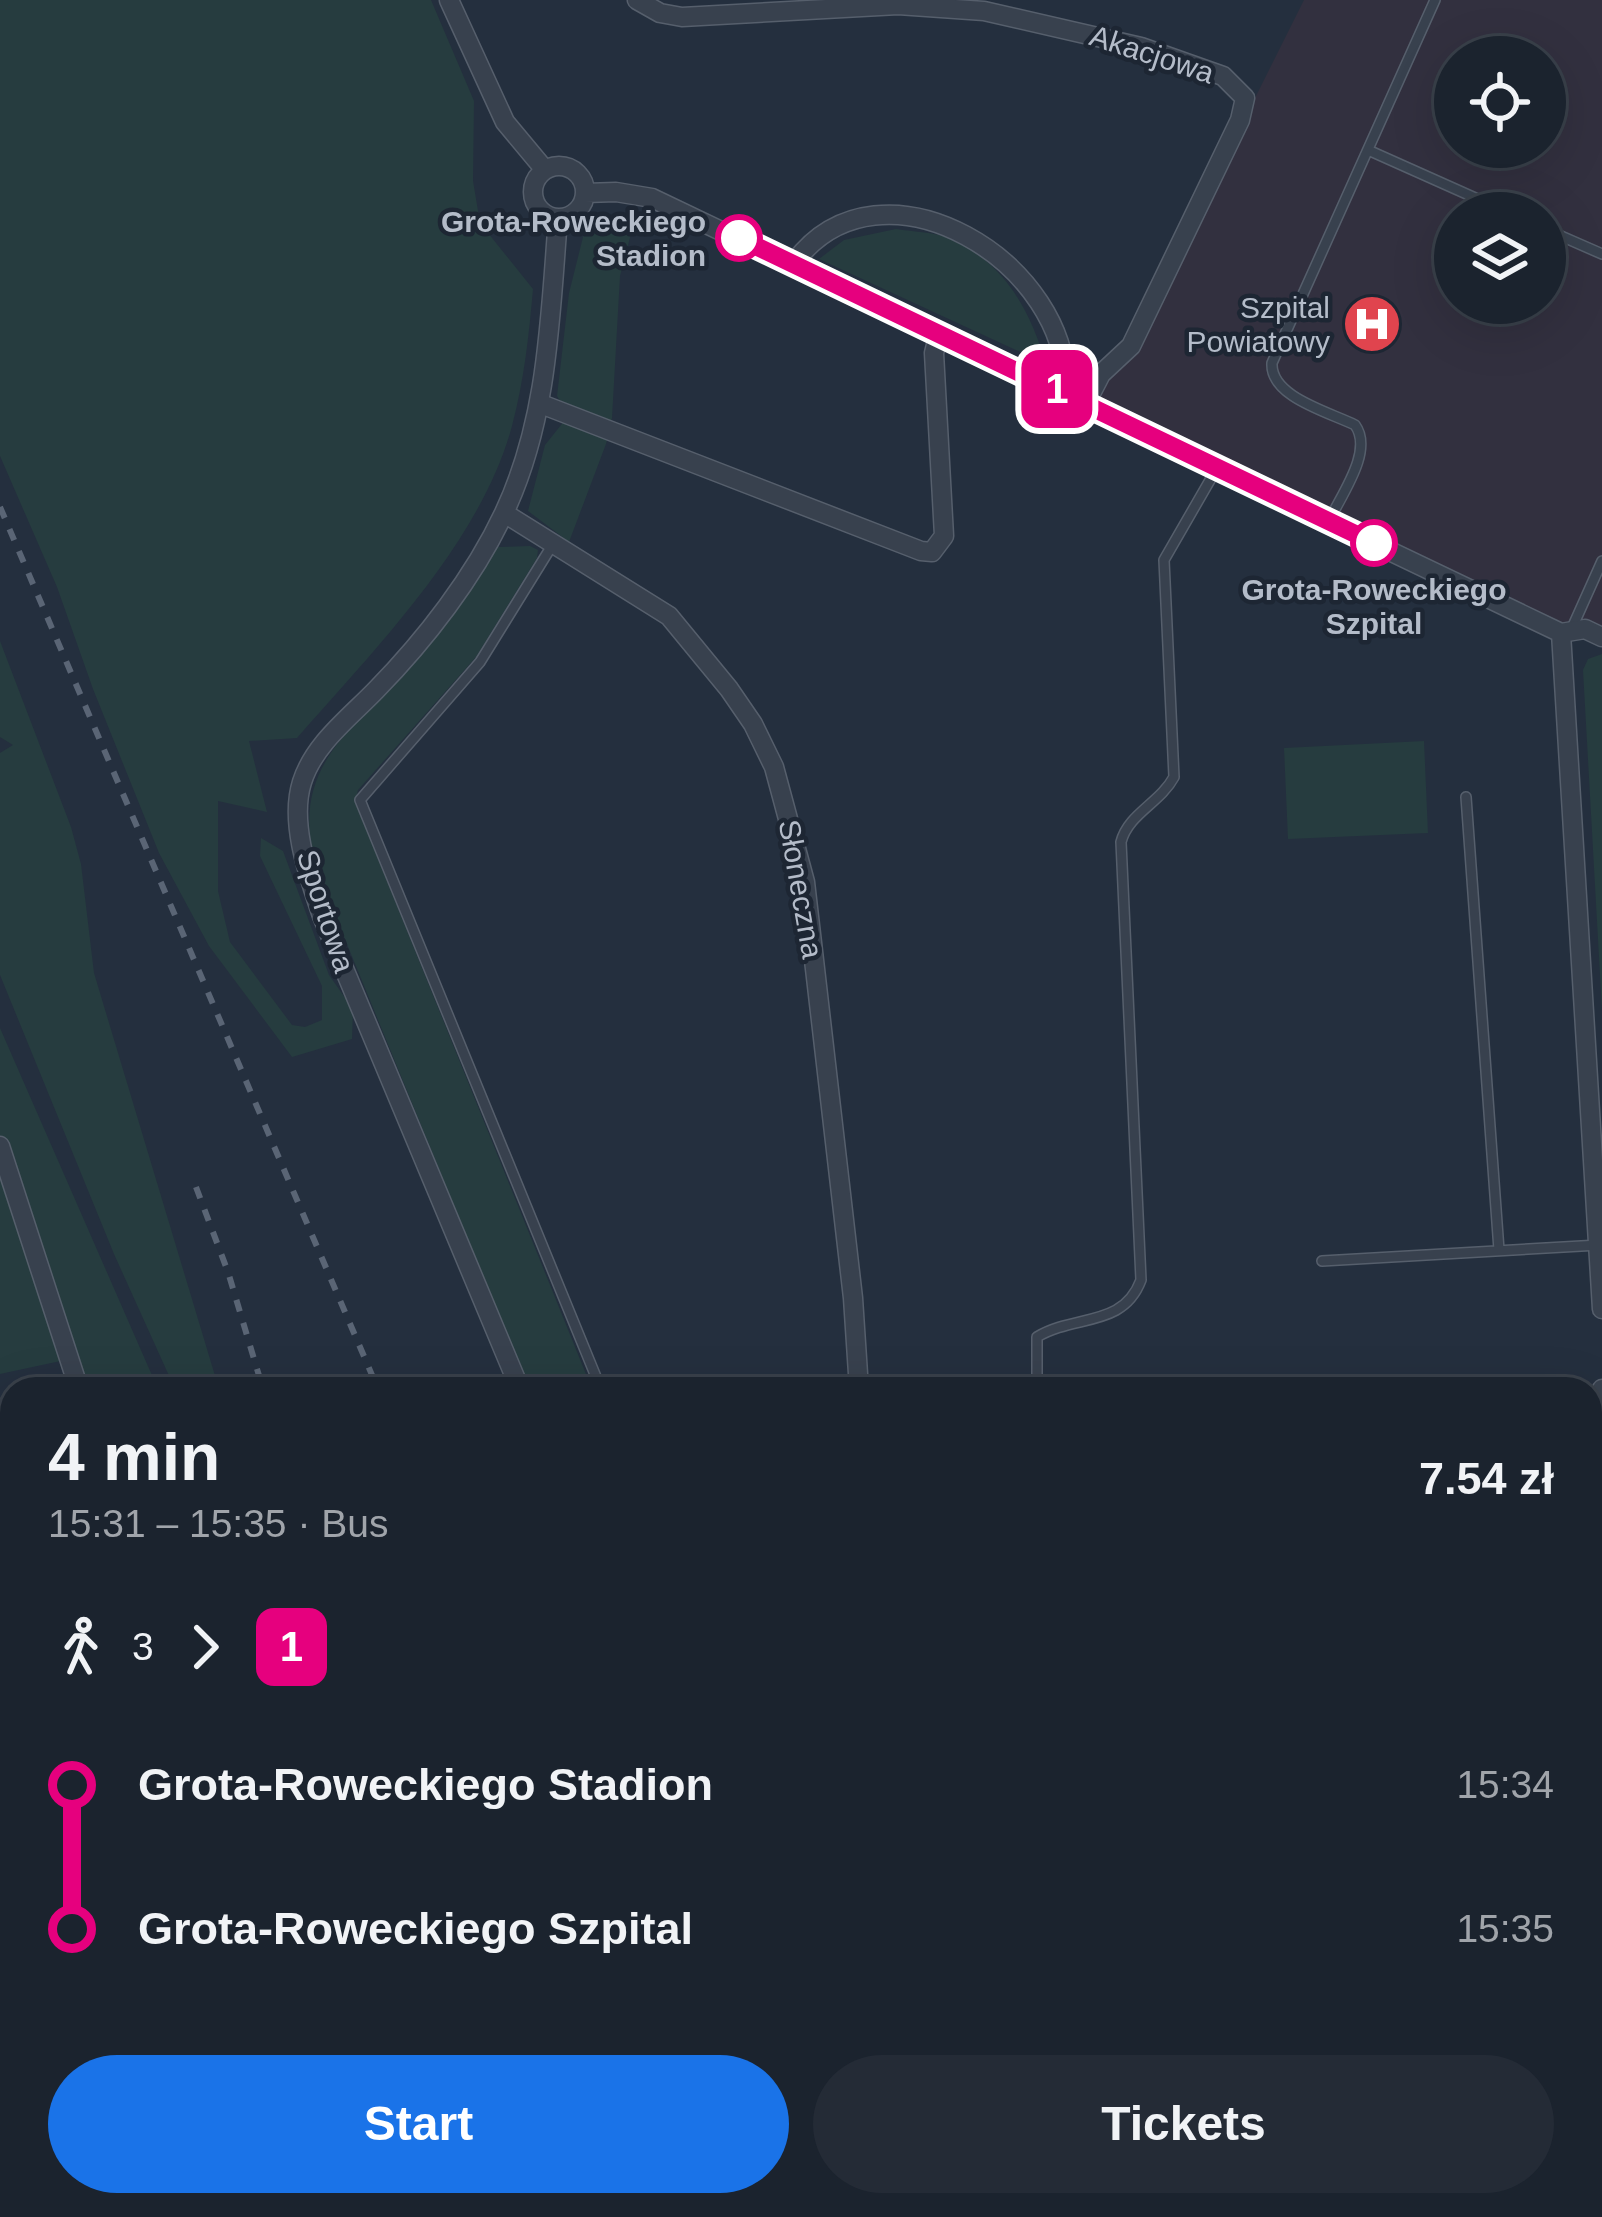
<!DOCTYPE html>
<html lang="en">
<head>
<meta charset="utf-8">
<style>
  :root { --surface:#1b232e; --page:#242b36; --text:#f1f3f6; --muted:#a0a4aa; --line:#39404a; --accent:#1a73e8 }
  body { margin:0; font-family:Helvetica,sans-serif; background:var(--page); color:var(--text); height:100vh; display:flex; flex-direction:column; font-size:45px; white-space:nowrap }
  * { box-sizing:border-box; margin:0 }
  p { font-size:39px; color:var(--muted) }
  .icon { flex:none; width:66px; height:66px; fill:none; stroke:currentColor; stroke-width:2; stroke-linecap:round; stroke-linejoin:round }
  .map { position:relative; flex:1; overflow:hidden }
  .side { position:absolute; left:0px; top:1377px; width:1602px; height:840px; display:flex; flex-direction:column; background:var(--surface); border-radius:36px 36px 0 0; box-shadow:0 12px 48px #0002,0 0 0 3px var(--line) }
  .side>* { flex:none }
  .badge { padding:0 24px; border-radius:18px; font-size:42px; line-height:78px }
  .tools { position:absolute; left:1434px; top:36px; display:grid; gap:24px }
  .tools a { display:grid; place-items:center; width:132px; height:132px; border-radius:50%; background:var(--surface); box-shadow:0 12px 48px #0002,0 0 0 3px var(--line); font-size:60px }
  .map>.badge { position:absolute; translate:-50% -50%; box-shadow:0 0 0 6px #fff }
  .legs { display:flex; align-items:center; gap:18px; height:132px; padding:0 48px; font-size:39px }
  .legs p { margin-inline-start:auto }
  .overview { display:flex; align-items:center; justify-content:space-between; height:204px; padding:0 48px }
  h1 { font-size:66px; font-weight:600; line-height:90px }
  .cta { display:flex; gap:24px; margin-top:auto; padding:24px 48px }
  .cta a { flex:1; height:138px; border-radius:72px; background:var(--accent); color:#fff; font-size:48px; font-weight:600; line-height:138px; text-align:center }
  .cta a+a { background:var(--page); color:var(--text) }
  ul { padding:0 48px; list-style:none }
  li { display:flex; align-items:center; gap:42px; height:144px; font-size:45px }
  li i { display:grid; place-items:center; width:18px; height:100%; margin:0 15px; background:currentColor }
  li i::after { content:''; width:30px; height:30px; margin:-15px; border:9px solid; border-radius:50%; background:var(--surface) }
  li p { margin-inline-start:auto }
  li:first-child i { background:linear-gradient(#0000 50%,currentColor 0) }
  li:last-child i { background:linear-gradient(currentColor 50%,#0000 0) }
  .map>svg:first-child { display:block }
  .medical { fill:#32303f; fill-rule:evenodd }
  .green { fill:#263c3f }
  .lines { fill:none; stroke-linecap:round; stroke-linejoin:round }
  .service-casing { stroke:#565f6c; stroke-width:12 }
  .minor-casing { stroke:#565f6c; stroke-width:21 }
  .service { stroke:#38414e; stroke-width:9 }
  .minor { stroke:#38414e; stroke-width:18 }
  .rail { stroke:#5a6575; stroke-width:6; stroke-dasharray:12 12; stroke-linecap:butt }
  .line-1-casing { stroke:#fff; stroke-width:27 }
  .line-1 { stroke:#e6007e; stroke-width:18 }
  .stop-1-dot { fill:#fff; stroke:#e6007e; stroke-width:6 }
  .labels { text-anchor:middle; dominant-baseline:central; stroke-width:9; stroke-linejoin:round; paint-order:stroke }
  .street-label { font-size:30px; fill:#b4bcc9; stroke:#1d2633 }
  .stop-label { font-size:30px; font-weight:bold; fill:#b4bcc9; stroke:#1d2633; text-anchor:end }
  .poi-label { font-size:30px; fill:#b4bcc9; stroke:#1d2633; text-anchor:end }
</style>
</head>
<body>
<div class="map">
<svg width="1602" height="2217" viewBox="0 0 1602 2217">
  <rect width="100%" height="100%" fill="#242f3e"/>
  <!-- medical -->
  <path class="medical" d="M1304 0H1602V637L1572 628 1086 403 1131 346ZM1455 57H1545V147H1455ZM1455 213H1545V303H1455Z"/>
  <!-- green -->
  <path class="green" d="M0 0H431L474 101 473 181 480 223 533 289C529 335 524 381 512 426 481 542 374 650 297 738L249 741 267 812 218 801V891L230 942 292 1025 305 1027 322 1020V986L260 856 261 838 283 851 329 975 353 1009 352 1039 292 1057 209 946 159 853 93 689 57 587 0 456Z
    M602 221 633 226 620 276 612 418 606 444 569 542 528 511 545 445 569 415 557 396 569 293 584 233Z
    M896 229C914 232 936 232 952 239 1005 264 1030 310 1046 364L819 259 844 240Z
    M530 546 538 550 537 558 476 657 358 790 355 802 592 1389H529L315 866C289 761 355 732 413 661 440 627 464 590 489 555L498 547Z
    M0 641 71 827 81 864 94 973 219 1389H175L114 1254 0 975V753L13 745 0 737Z
    M1602 654V1011L1583 670 1588 659Z
    M1424 741 1428 833 1288 839 1284 748Z
    M0 1028 158 1389H79L70 1359 0 1374Z
    M12 1739V1919L0 1921V1741Z
    M12 2174V2205H546L552 2217H0V2176Z
    M881 2205H1152L1159 2217H886Z"/>
  <g class="lines">
    <!-- service casing -->
    <g class="service-casing">
      <path id="service" d="M1368 150 1509 213
        M1545 229 1602 254
        M1329 521C1341 495 1374 451 1355 425 1329 412 1270 397 1272 363L1435 0
        M553 544 480 662 360 800 601 1389
        M1572 628 1602 561
        M1466 797 1499 1250
        M1322 1261 1599 1245
        M1037 1389V1337C1075 1314 1123 1328 1141 1280L1121 842C1128 814 1160 803 1174 777L1164 560 1217 468
        M1590 1612 1602 1613"/>
    </g>
    <!-- minor casing -->
    <g class="minor-casing">
      <path id="minor" d="M449 0 505 122 545 170
        M637 0 660 13 682 17 898 5 984 11 1141 47 1223 76 1245 98 1240 120 1131 346 1101 374 1086 403
        M533 192a26 26 0 1 1 52 0a26 26 0 1 1-52 0Z
        M585 193 616 192 652 198 1561 633
        M794 263C881 145 1075 265 1065 393
        M541 404 921 551 932 552 944 536 934 353 939 333
        M504 513 669 616 729 689 753 724 774 767 805 882 853 1298 859 1389
        M1561 633 1602 1309
        M1561 633 1585 629 1602 637
        M0 1146 79 1389
        M520 1389 322 916C309 877 289 823 302 782 314 744 349 718 376 690 425 640 474 577 504 513 548 420 550 319 558 218
        M1590 1480 1602 1389
        M0 1638 12 1636
        M1590 1743 1602 1746
        M1590 1851 1602 1837
        M1590 1922 1602 1928
        M1590 2007 1602 2006
        M0 2161 12 2159
        M868 2205 873 2217
        M1504 2205 1505 2217"/>
    </g>
    <!-- service -->
    <use href="#service" class="service"/>
    <!-- minor -->
    <use href="#minor" class="minor"/>
    <!-- rail -->
    <path class="rail" d="M0 507 378 1389
      M196 1187 228 1272 263 1389
      M729 2205 734 2217
      M593 2215 594 2217"/>
  </g>
  <g class="lines">
    <!-- line-1 casing -->
    <g class="line-1-casing">
      <path id="line-1" d="M739 238 1374 543"/>
    </g>
    <!-- line-1 -->
    <use href="#line-1" class="line-1"/>
  </g>
  <!-- icons -->
  <defs>
    <g id="hospital-disc" transform="scale(3)"><circle r="9.5" fill="#e0444e" stroke="#1d2633"/><path d="M-5-5h3v3.5h4V-5h3V5h-3V1.5h-4V5h-3Z" fill="#fff"/></g>
  </defs>
  <g fill-rule="evenodd">
    <use href="#hospital-disc" x="1372" y="324"/>
  </g>
  <!-- markers -->
  <g class="stop-1-dot">
    <circle cx="739" cy="238" r="21"/>
    <circle cx="1374" cy="543" r="21"/>
  </g>
  <g class="labels">
    <!-- street labels -->
    <g class="street-label">
      <text transform="translate(1152 54) rotate(18)">Akacjowa</text>
      <text transform="translate(801 889) rotate(80)">Słoneczna</text>
      <text transform="translate(326 911) rotate(72)">Sportowa</text>
    </g>
    <!-- stop labels -->
    <g class="stop-label">
      <text x="706" y="221">Grota-Roweckiego<tspan x="706" dy="34">Stadion</tspan></text>
      <text x="1374" y="589" text-anchor="middle">Grota-Roweckiego<tspan x="1374" dy="34">Szpital</tspan></text>
    </g>
    <!-- poi labels -->
    <g class="poi-label">
      <text x="1330" y="307">Szpital<tspan x="1330" dy="34">Powiatowy</tspan></text>
    </g>
  </g>
</svg>
<div class="tools">
<a><svg class="icon" aria-label="locate" viewBox="0 0 24 24"><circle cx="12" cy="12" r="6"/><path d="M12 2v4M12 18v4M2 12h4M18 12h4"/></svg></a>
<a><svg class="icon" aria-label="layers" viewBox="0 0 24 24"><path d="M12 4l9 5-9 5-9-5zM3 14l9 5 9-5"/></svg></a>
</div>
<b class="badge" style="left:1057px;top:389px;background:#e6007e;color:#fff">1</b>
<section class="side">
<div class="overview"><div><h1>4 min</h1><p>15:31 – 15:35 · Bus</p></div><b>7.54 zł</b></div>
<div class="legs"><svg class="icon" aria-label="walk" viewBox="0 0 24 24"><circle cx="13" cy="4" r="2"/><path d="M13 8l-2 6 4 7M11 14l-3 7M7 12l3-4h3l4 4"/></svg>3<svg class="icon" aria-label="forward" viewBox="0 0 24 24"><path d="M9 5l7 7-7 7"/></svg><b class="badge" style="background:#e6007e;color:#fff">1</b></div>
<ul>
<li><i style="color:#e6007e"></i><b>Grota-Roweckiego Stadion</b><p>15:34</p></li>
<li><i style="color:#e6007e"></i><b>Grota-Roweckiego Szpital</b><p>15:35</p></li>
</ul>
<div class="cta"><a>Start</a><a>Tickets</a></div>
</section>
</div>
</body>
</html>
